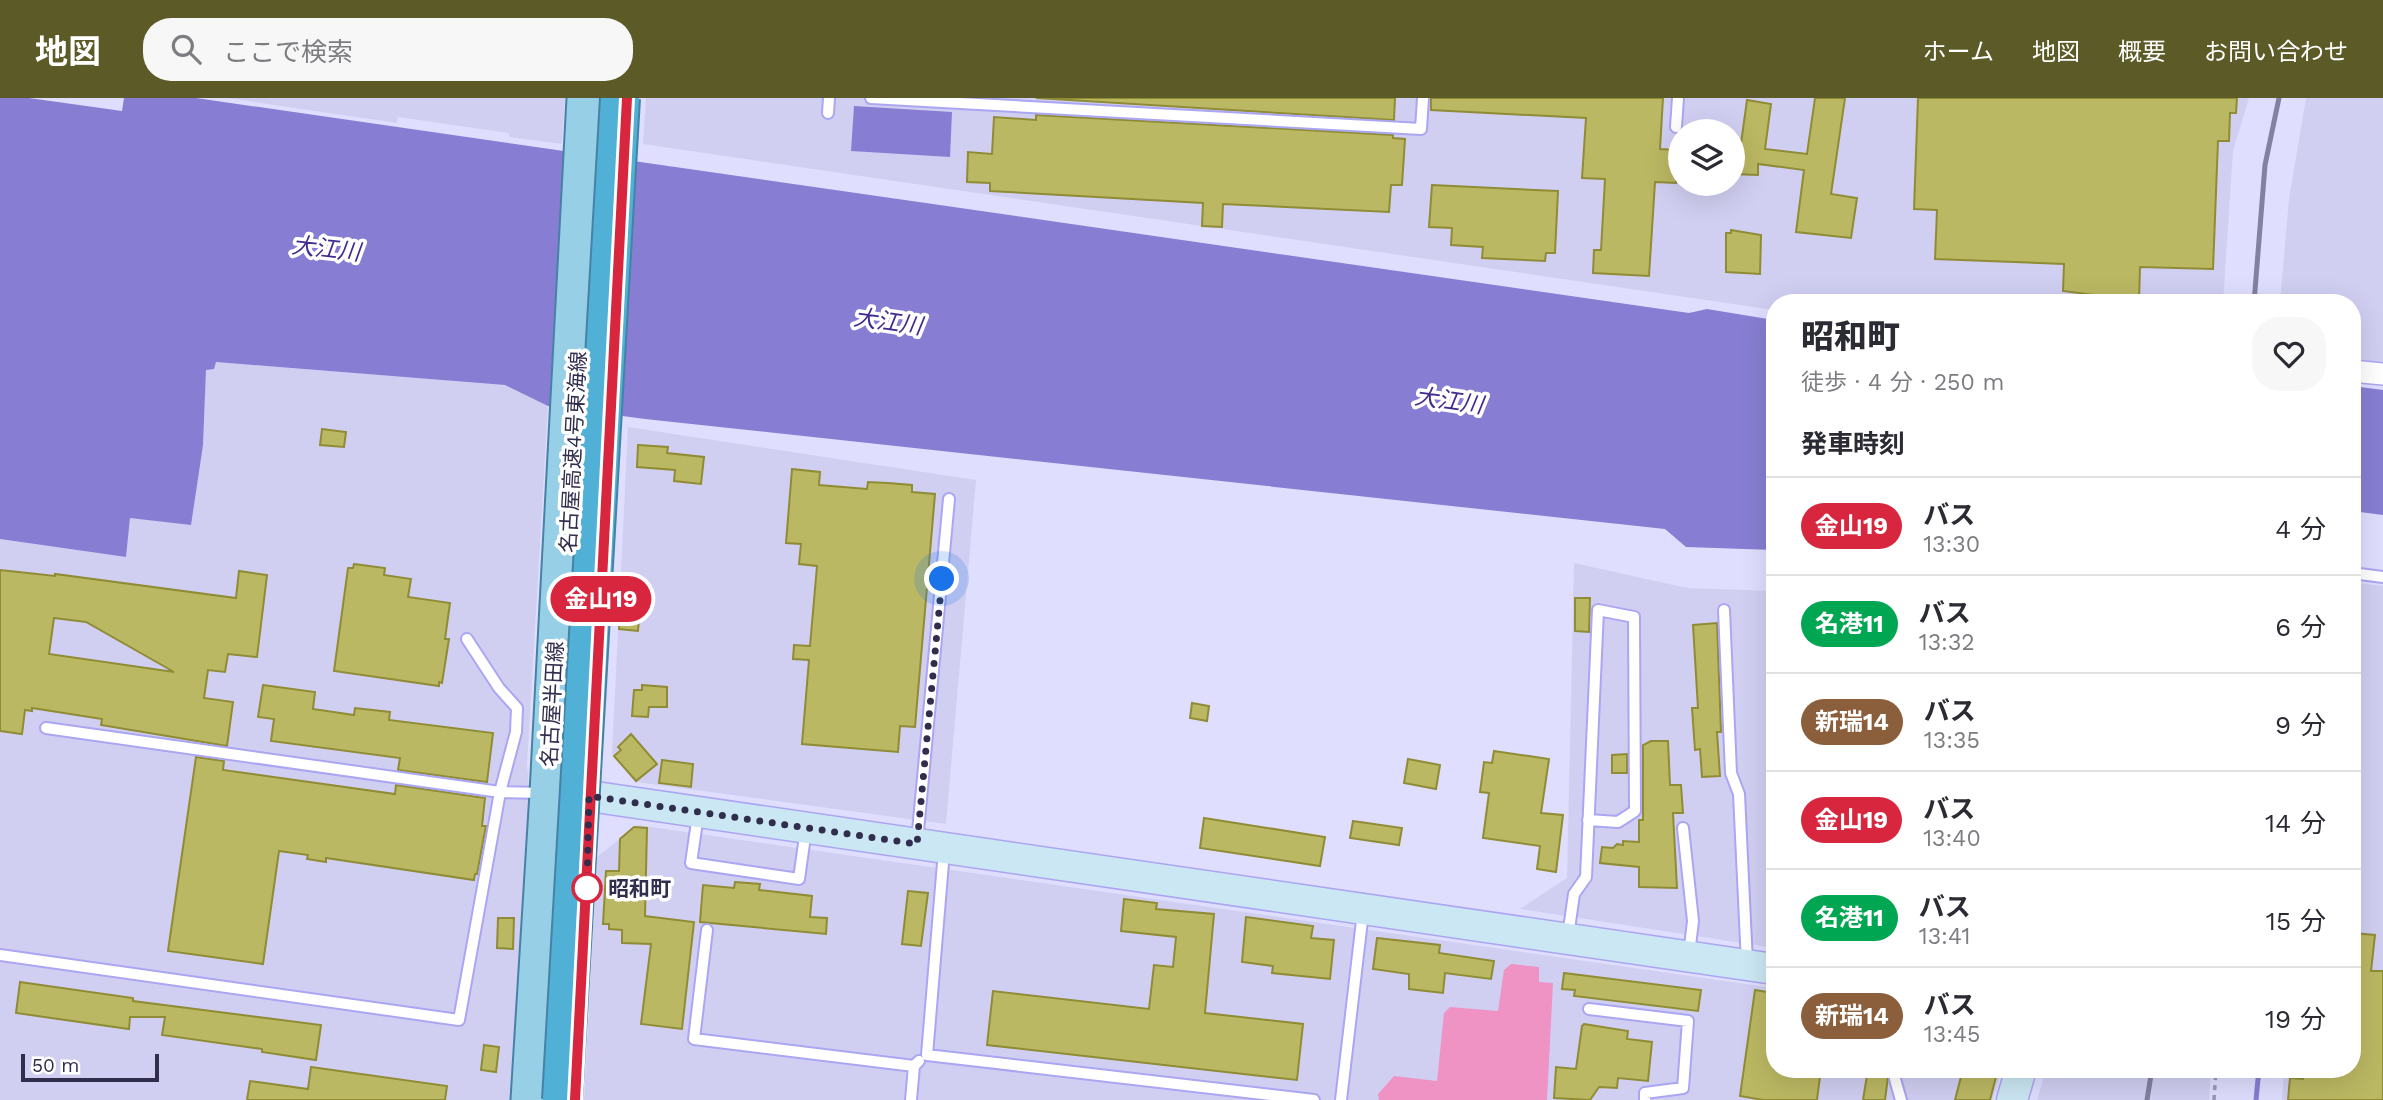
<!DOCTYPE html>
<html lang="ja">
<head>
<meta charset="utf-8">
<style>
  :root { --surface:#fff; --page:#f7f7f7; --text:#2b2b33; --muted:#7c7c81; --line:#e1e1e2; --accent:#5c5a27 }
  body { margin:0; font-family:"Work Sans","Noto Sans JP",sans-serif; background:var(--page); color:var(--text); height:100vh; display:flex; flex-direction:column; font-size:26px; white-space:nowrap }
  * { box-sizing:border-box; margin:0 }
  p { font-size:23px; color:var(--muted) }
  .icon { flex:none; width:38px; height:38px; fill:none; stroke:currentColor; stroke-width:2; stroke-linecap:round; stroke-linejoin:round }
  .map { position:relative; flex:1; overflow:hidden }
  .side { position:absolute; left:1766px; top:196px; width:595px; height:784px; display:flex; flex-direction:column; background:var(--surface); border-radius:28px; box-shadow:0 7px 28px #0002 }
  .side>* { flex:none }
  .badge { padding:0 14px; border-radius:23px; font-size:24px; line-height:46px }
  .fabs { position:absolute; left:1668px; top:21px; display:grid; gap:14px }
  .fabs a { display:grid; place-items:center; width:77px; height:77px; border-radius:50%; background:var(--surface); box-shadow:0 7px 28px #0002; font-size:35px }
  .scale { position:absolute; left:21px; bottom:18px; width:138px; box-sizing:border-box; padding-left:7px; border:4px solid #312e4d; border-top:0; font-size:19px; line-height:24px; white-space:nowrap; color:#312e4d; -webkit-text-stroke:5px #fff; paint-order:stroke }
  .you { position:absolute; width:35px; height:35px; margin:-18px; border:5px solid #fff; border-radius:50%; background:#1a73e8; box-shadow:0 0 0 10px #1a73e833 }
  .map>.badge { position:absolute; translate:-50% -50%; box-shadow:0 0 0 4px #fff }
  h2 { padding:0 35px; font-size:26px; line-height:63px }
  .round { display:grid; place-items:center; flex:none; width:74px; height:74px; border-radius:28px; background:var(--page) }
  .headline { display:flex; align-items:center; justify-content:space-between; height:119px; padding:0 35px }
  h1 { font-size:33px; font-weight:800; line-height:52px }
  ul { padding:0; list-style:none }
  li { display:flex; align-items:center; gap:21px; height:98px; padding:0 35px; border-top:2px solid var(--line) }
  li div { flex:1 }
  li b { display:block; font-size:26px }
  li em { font-style:normal }
  li .badge { min-width:77px; font-weight:700; text-align:center }
  header { display:flex; align-items:center; gap:42px; box-sizing:border-box; height:98px; padding:0 35px; background:var(--accent); color:#fff }
  header strong { font-size:33px }
  nav { display:flex; gap:38px; margin-inline-start:auto; font-size:24px }
  .search { width:490px; height:63px; background:var(--page); display:flex; align-items:center; gap:18px; box-sizing:border-box; padding:0 24px; border-radius:28px; color:var(--muted); font-size:26px }
  .map>svg:first-child { display:block }
  .built { fill:#d0cff2; fill-rule:evenodd }
  .forest { fill:#ee93c4 }
  .water { fill:#877ed3 }
  .lines { fill:none; stroke-linecap:round; stroke-linejoin:round }
  .stream { stroke:#877ed3; stroke-width:5 }
  .building { fill:#bbb863; stroke:#908c35; stroke-width:2; fill-rule:evenodd }
  .lane-casing { stroke:#aba6f2; stroke-width:14 }
  .street-casing { stroke:#aba6f2; stroke-width:24 }
  .secondary-casing { stroke:#aba6f2; stroke-width:33 }
  .primary-casing { stroke:#4682a6; stroke-width:37 }
  .path { stroke:#9998b7; stroke-width:3.5; stroke-dasharray:5 5; stroke-linecap:butt }
  .lane { stroke:#fff; stroke-width:10 }
  .street { stroke:#fff; stroke-width:21 }
  .secondary { stroke:#cbe7f3; stroke-width:30 }
  .primary { stroke:#97d0e6; stroke-width:33 }
  .rail { stroke:#8380a0; stroke-width:5 }
  .highway-bridge-casing { stroke:#4682a6; stroke-width:42; stroke-linecap:butt }
  .highway-bridge { stroke:#51b0d6; stroke-width:38 }
  .line-casing { stroke:#fff; stroke-width:16 }
  .line { stroke:#d7263d; stroke-width:10 }
  .walk { stroke:#312e4d; stroke-width:7; stroke-dasharray:0 12.6 }
  .stop-dot { fill:#fff; stroke:#d7263d; stroke-width:3.5 }
  .labels { text-anchor:middle; dominant-baseline:central; stroke-width:7; stroke-linejoin:round; paint-order:stroke }
  .street-label { font-size:21px; fill:#312e4d; stroke:#fff }
  .stop-label { font-size:21px; font-weight:bold; fill:#312e4d; stroke:#fff; text-anchor:start }
  .water-label { font-size:23px; font-style:italic; fill:#422b8e; stroke:#fff }
</style>
</head>
<body>
<header>
<strong>地図</strong>
<div class="search"><svg class="icon" aria-label="search" viewBox="0 0 24 24"><circle cx="10" cy="10" r="6"/><path d="M15 15l6 6"/></svg>ここで検索</div>
<nav><a>ホーム</a><a>地図</a><a>概要</a><a>お問い合わせ</a></nav>
</header>
<div class="map">
<svg width="2383" height="1002" viewBox="0 0 2383 1002">
  <rect width="100%" height="100%" fill="#dfdefe"/>
  <!-- built -->
  <path class="built" d="M227 0H565L562 46 509 39V35L398 19 397 25Z
    M646 0H2249L2233 53 2223 205H1774V212L643 46ZM1680 33H1732V86H1680Z
    M2306 0H2383V264L2352 261V205H2280L2289 101Z
    M216 264 505 287 548 308 527 667 533 733 519 1002H0V441L126 459 130 420 203 347 206 271Z
    M628 329 976 382 946 726 636 684 612 656Z
    M1574 465 1687 490 1774 493V850L1520 811 1567 780Z
    M2352 484 2383 488V1002H2282L2284 971H2352Z
    M637 727 1774 890V971H2002L1992 1002H584L597 759Z
    M2046 971H2211L2209 1002H2037Z"/>
  <!-- forest -->
  <path class="forest" d="M1511 866 1539 869V884L1553 885 1547 1002H1379L1378 996 1394 978 1437 983 1444 915 1450 909 1498 913 1504 872Z"/>
  <!-- water -->
  <path class="water" d="M0 0H29L122 13 124 0H196L1689 215 1707 211 1774 222V452L1686 449 1665 431 645 321 548 308 505 287 216 264 214 271 206 272 203 347 191 427 130 420 126 459 0 441Z
    M854 8 952 14 950 59 851 53Z
    M2352 288 2383 292V417L2352 413Z"/>
  <g class="lines">
    <!-- stream -->
    <path class="stream" d="M2256 1002 2259 971"/>
  </g>
  <!-- building -->
  <path class="building" d="M1036 0H1395L1394 22Z
    M1431 0H1663L1660 51 1678 52 1676 85 1655 84 1649 178 1593 175 1594 152H1601L1605 81 1582 80 1586 20 1431 12Z
    M1815 0H1845L1831 96 1857 100 1851 140 1796 134 1804 72 1758 66V77L1732 76V59L1739 60 1747 2 1771 6 1765 51 1807 56Z
    M1918 0H2237L2236 15H2230L2229 43H2218L2213 171 2140 169 2139 203 2063 193 2064 166 1935 161 1937 112 1914 111Z
    M1036 17 1393 37V40L1405 41 1402 87H1391L1389 114 1223 106 1222 129 1202 128 1203 105 990 93V85L967 84 968 54 992 56 994 19 1036 22Z
    M1432 87 1558 93 1555 155H1546L1545 163 1482 160 1483 149 1451 147 1452 130 1429 129Z
    M1731 132 1761 137 1760 176 1726 174V135H1731Z
    M322 331 346 334 344 349 320 347Z
    M638 347 668 349 667 355 704 359 701 386 674 383 675 372 637 369Z
    M792 371 820 374 819 387 867 391 868 384 888 385 912 387V394L935 396 915 629 900 628 898 654 802 646 809 562 793 561 794 547 810 548 817 468 799 466 801 446 786 445Z
    M354 466 385 470 384 477 411 481 408 499 450 505 445 541H449L442 585 439 584V588L334 573 348 470H353Z
    M0 472 55 478V476L236 500 239 473 267 477 257 559 228 556 225 574 208 572 204 600 233 604 227 648 101 627 102 621 32 610V613L25 612 22 636 0 633ZM54 520 86 524 174 574 49 556Z
    M1575 500H1590L1589 534 1575 533Z
    M621 509 640 510 638 533 619 531Z
    M1717 525 1721 634H1717L1720 678 1702 679 1700 651 1695 652 1692 610H1698L1693 527Z
    M263 587 315 594 313 611 354 617 355 610 390 614 389 622 493 635 487 684 398 672 400 660 271 643 274 621 258 619Z
    M642 587 667 589V609H649L648 619 632 618 634 592H642Z
    M1192 605 1209 608 1207 623 1190 620Z
    M631 636 657 666 636 683 614 658 621 652 618 649Z
    M1651 643H1668L1670 687H1681L1683 715H1673L1677 790 1639 789V769L1600 765 1602 749 1613 750 1617 746 1623 747V743L1639 744V722H1643V647Z
    M1494 653 1549 661 1541 715 1563 717 1556 774 1537 771 1540 748 1483 740 1489 695 1480 694 1484 664 1492 665Z
    M1627 656V675H1612V657Z
    M196 659 224 663 223 672 395 696 396 687 485 700 482 728H486L477 776H475L474 782 326 760V764L307 761 308 757 279 753 263 866 168 853Z
    M1408 661 1440 667 1436 691 1404 685Z
    M662 662 693 666 691 689 659 685Z
    M1204 720 1325 739 1320 768 1200 750Z
    M1353 723 1402 730 1399 747 1350 740Z
    M634 729 647 730 645 818 694 824 682 931 641 926 651 846 622 845V832L609 831V826H603L606 773H619L620 741Z
    M735 784 760 786 759 792 812 798 810 819 827 820 826 836 700 824 703 787 734 790Z
    M908 793 928 795 921 848 902 846Z
    M1124 801 1157 805 1156 811 1214 816 1205 915 1303 926 1297 982 987 947 993 893 1149 911 1154 867 1173 869 1176 839 1121 833Z
    M1246 819 1313 828 1311 840 1334 842 1330 881 1272 875 1273 868 1242 864Z
    M498 820H514L513 851 497 850Z
    M2352 835 2375 837 2371 873H2383V1002H2288L2290 980 2303 981 2304 971H2352Z
    M1377 840 1440 847 1439 855 1494 863 1491 881 1445 875 1443 895 1409 891V876L1373 871Z
    M1564 875 1701 892 1698 913 1574 898 1575 892 1562 891Z
    M20 884 133 900V903L321 927 316 962 262 954V951L162 937 165 919H130L129 931 16 915Z
    M1755 892 1774 895V971H1821L1817 1002H1763L1740 998Z
    M1584 926 1628 933 1627 941 1652 944 1648 983 1618 980 1617 990 1599 989 1590 1002 1554 1000 1556 969 1576 971 1582 928Z
    M484 947 499 949 496 974 481 972Z
    M311 969 447 988 445 1002H247L250 983 308 991Z
    M1868 971H1889L1885 1002H1863Z
    M1963 971H1998L1990 1002H1955Z"/>
  <g class="lines">
    <!-- lane casing -->
    <g class="lane-casing">
      <path id="lane" d="M871 0 1421 31 1423 0
        M828 15 829 0
        M1676 29 1678 0
        M2352 475 2383 479
        M1724 512 1731 675 1739 696 1747 865
        M46 630 500 694 545 695
        M698 717 691 765 799 781 806 731
        M1683 730 1693 823 1689 856
        M917 744 949 401
        M944 753 927 957 1314 1002
        M707 832 694 941 914 968
        M1568 838 1574 796 1586 779 1598 512 1634 519 1635 713 1618 724 1588 722
        M0 857 459 922 500 694 516 634 517 610 499 590 467 541
        M1589 911 1688 923 1683 990 1645 995V1002
        M1895 981 1901 1002
        M911 1002 914 968 919 963
        M1341 1002 1363 814"/>
    </g>
    <!-- street casing -->
    <g class="street-casing">
      <path id="street" d="M2352 273 2383 276"/>
    </g>
    <!-- secondary casing -->
    <g class="secondary-casing">
      <path id="secondary" d="M589 698 1774 871
        M2012 1002 2021 971"/>
    </g>
    <!-- primary casing -->
    <g class="primary-casing">
      <path id="primary" d="M528 1002 547 695 584 0"/>
    </g>
    <!-- path -->
    <path class="path" d="M2214 1002 2216 971"/>
    <!-- lane -->
    <use href="#lane" class="lane"/>
    <!-- street -->
    <use href="#street" class="street"/>
    <!-- secondary -->
    <use href="#secondary" class="secondary"/>
    <!-- primary -->
    <use href="#primary" class="primary"/>
    <!-- rail -->
    <path class="rail" d="M2254 205 2265 67 2279 0
      M2147 1002 2152 971"/>
    <!-- highway-bridge casing -->
    <g class="highway-bridge-casing">
      <path id="highway-bridge" d="M562 1002 620 0"/>
    </g>
    <!-- highway-bridge -->
    <use href="#highway-bridge" class="highway-bridge"/>
  </g>
  <g class="lines">
    <!-- line casing -->
    <g class="line-casing">
      <path id="line" d="M575 1002 627 0"/>
    </g>
    <!-- line -->
    <use href="#line" class="line"/>
    <!-- walk -->
    <path class="walk" d="M587 790 589 698 917 746 942 481"/>
  </g>
  <!-- markers -->
  <circle class="stop-dot" cx="587" cy="790" r="14"/>
  <g class="labels">
    <!-- street labels -->
    <g class="street-label">
      <text transform="translate(573 354) rotate(-87)">名古屋高速4号東海線</text>
      <text transform="translate(552 606) rotate(-87)">名古屋半田線</text>
    </g>
    <!-- stop labels -->
    <g class="stop-label">
      <text x="608" y="790">昭和町</text>
    </g>
    <!-- water labels -->
    <g class="water-label">
      <text transform="translate(326 151) rotate(6)">大江川</text>
      <text transform="translate(888 224) rotate(8)">大江川</text>
      <text transform="translate(1449 303) rotate(8)">大江川</text>
    </g>
  </g>
</svg>
<div class="fabs">
<a><svg class="icon" aria-label="layers" viewBox="0 0 24 24"><path d="M12 4l9 5-9 5-9-5zM3 14l9 5 9-5"/></svg></a>
</div>
<div class="scale">50 m</div>
<div class="you" style="left:942px;top:481px"></div>
<b class="badge" style="left:601px;top:501px;background:#d7263d;color:#fff">金山19</b>
<section class="side">
<div class="headline"><div><h1>昭和町</h1><p>徒歩 · 4 分 · 250 m</p></div><a class="round"><svg class="icon" aria-label="heart" viewBox="0 0 24 24"><path d="M12 20l-8-8c-3-5 5-10 8-4 3-6 11-1 8 4z"/></svg></a></div>
<h2>発車時刻</h2>
<ul>
<li><span class="badge" style="background:#d7263d;color:#fff">金山19</span><div><b>バス</b><p>13:30</p></div><em>4 分</em></li>
<li><span class="badge" style="background:#00a651;color:#fff">名港11</span><div><b>バス</b><p>13:32</p></div><em>6 分</em></li>
<li><span class="badge" style="background:#8b5e3c;color:#fff">新瑞14</span><div><b>バス</b><p>13:35</p></div><em>9 分</em></li>
<li><span class="badge" style="background:#d7263d;color:#fff">金山19</span><div><b>バス</b><p>13:40</p></div><em>14 分</em></li>
<li><span class="badge" style="background:#00a651;color:#fff">名港11</span><div><b>バス</b><p>13:41</p></div><em>15 分</em></li>
<li><span class="badge" style="background:#8b5e3c;color:#fff">新瑞14</span><div><b>バス</b><p>13:45</p></div><em>19 分</em></li>
</ul>
</section>
</div>
</body>
</html>
